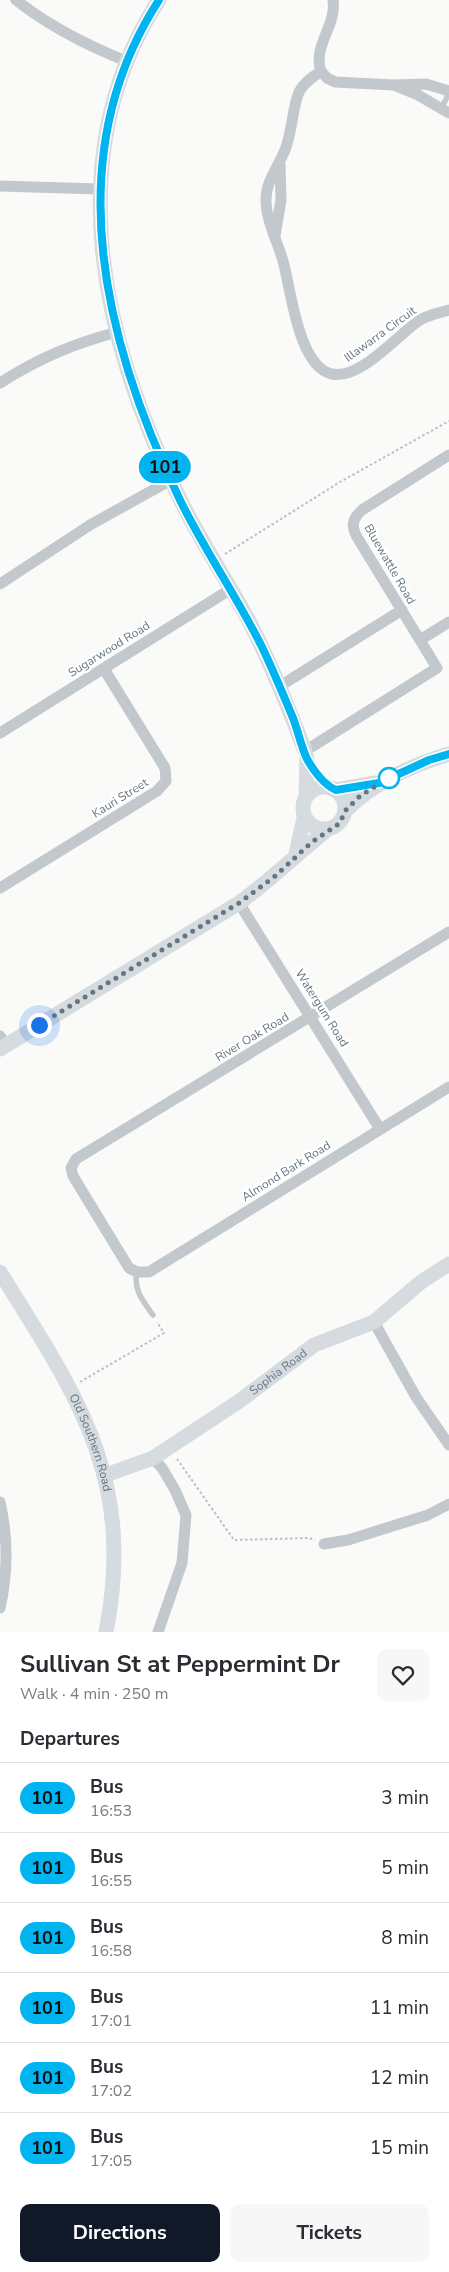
<!DOCTYPE html>
<html lang="en">
<head>
<meta charset="utf-8">
<style>
  :root { --surface:#fff; --page:#f7f7f7; --text:#2b2b33; --muted:#7c7c81; --line:#e1e1e2; --accent:#111827 }
  body { margin:0; font-family:"Nunito Sans",sans-serif; background:var(--page); color:var(--text); height:100vh; display:flex; flex-direction:column; font-size:19px; white-space:nowrap }
  * { box-sizing:border-box; margin:0 }
  p { font-size:16px; color:var(--muted) }
  .icon { flex:none; width:28px; height:28px; fill:none; stroke:currentColor; stroke-width:2; stroke-linecap:round; stroke-linejoin:round }
  .map { position:relative; height:1632px; overflow:hidden }
  .side { display:flex; flex-direction:column; background:var(--surface); flex:1 }
  .side>* { flex:none }
  .badge { padding:0 10px; border-radius:16px; font-size:18px; line-height:32px }
  .you { position:absolute; width:25px; height:25px; margin:-12px; border:4px solid #fff; border-radius:50%; background:#1a73e8; box-shadow:0 0 0 8px #1a73e833 }
  .map>.badge { position:absolute; translate:-50% -50%; box-shadow:0 0 0 2px #fff }
  h2 { padding:0 20px; font-size:19px; line-height:45px }
  .round { display:grid; place-items:center; flex:none; width:52px; height:52px; border-radius:10px; background:var(--page) }
  .summary { display:flex; align-items:center; justify-content:space-between; height:85px; padding:0 20px }
  h1 { font-size:24px; font-weight:700; line-height:38px }
  .cta { display:flex; gap:10px; margin-top:auto; padding:10px 20px }
  .cta a { flex:1; height:58px; border-radius:10px; background:var(--accent); color:#fff; font-size:20px; font-weight:700; line-height:58px; text-align:center }
  .cta a+a { background:var(--page); color:var(--text) }
  ul { padding:0; list-style:none }
  li { display:flex; align-items:center; gap:15px; height:70px; padding:0 20px; border-top:1px solid var(--line) }
  li div { flex:1 }
  li b { display:block; font-size:19px }
  li em { font-style:normal }
  li .badge { min-width:55px; font-weight:700; text-align:center }
  .map>svg:first-child { display:block }
  .lines { fill:none; stroke-linecap:round; stroke-linejoin:round }
  .path { stroke:#bbbfc2; stroke-width:2; stroke-dasharray:2.5 2.5; stroke-linecap:butt }
  .lane { stroke:#c3c8cc; stroke-width:5.5 }
  .street { stroke:#c3c8cc; stroke-width:11 }
  .secondary { stroke:#d6dbdf; stroke-width:15 }
  .line-casing { stroke:#fff; stroke-width:11 }
  .line { stroke:#00b5ef; stroke-width:8 }
  .walk { stroke:#657683; stroke-width:5; stroke-dasharray:0 9 }
  .stop-dot { fill:#fff; stroke:#00b5ef; stroke-width:2.5 }
  .labels { text-anchor:middle; dominant-baseline:central; stroke-width:5; stroke-linejoin:round; paint-order:stroke }
  .street-label { font-size:12px; fill:#657683; stroke:#fff }
</style>
</head>
<body>
<div class="map">
<svg width="449" height="1632" viewBox="0 0 449 1632">
  <rect width="100%" height="100%" fill="#fafaf8"/>
  <g class="lines">
    <!-- path -->
    <path class="path" d="M225 554 340 482 449 421
      M80 1382 164 1333 157 1322
      M177 1459 234 1540 309 1538 315 1540"/>
    <!-- lane -->
    <path class="lane" d="M441 109 449 93
      M137 1272C133 1290 143 1301 153 1315"/>
    <!-- street -->
    <path class="street" d="M16 0C50 27 86 45 126 61
      M333 0C337 26 312 46 321 71 313 77 304 82 299 92 293 105 292 131 286 147 280 165 266 180 266 199 266 221 277 240 283 261 291 289 298 367 332 374 359 380 396 337 417 322 426 315 438 313 449 310
      M321 71 327 78 335 82 394 85 426 84 449 91
      M396 86 418 95 449 113
      M0 186 99 189
      M275 236 281 200 280 164
      M0 383C39 358 73 344 117 332
      M0 584 90 525 171 480
      M420 640 449 622
      M280 686 402 610
      M0 733 231 589
      M307 757 305 751 437 668 357 537C351 526 352 519 362 510L449 455
      M0 888 157 791 166 781 165 768 104 669
      M239 903 380 1129
      M449 932 76 1159 71 1168 73 1176 129 1268 137 1272H149L449 1087
      M0 1036 6 1045
      M374 1322 416 1397 449 1445
      M153 1458 162 1468 175 1490 186 1515 182 1563 158 1632
      M0 1502C8 1537 8 1573 0 1608
      M324 1544 348 1540 428 1515 449 1504"/>
    <!-- secondary -->
    <g class="secondary">
      <path d="M159 0C57 157 103 345 181 501 201 542 227 580 249 621 271 663 288 706 305 751"/>
      <circle cx="324" cy="808" r="21"/>
      <path d="M336 790 375 783"/>
      <path d="M306 796 307 758"/>
      <path d="M345 811C375 782 410 766 449 754"/>
      <path d="M296 854 304 818"/>
      <path d="M0 1049 239 903C271 880 297 854 327 830"/>
      <path id="s1" d="M0 1272C77 1396 136 1478 106 1632"/>
      <path id="s2" d="M106 1475 153 1458 238 1402 314 1345 374 1322 421 1282 449 1264"/>
    </g>
  </g>
  <g class="lines">
    <!-- line casing -->
    <g class="line-casing">
      <path id="line" d="M159 0C57 157 104 343 180 500 205 551 237 597 262 647 273 670 283 694 293 718 298 731 301 746 307 759 313 770 324 785 336 790L379 783 429 760 449 754"/>
    </g>
    <!-- line -->
    <use href="#line" class="line"/>
    <!-- walk -->
    <path class="walk" d="M39 1025 239 903 274 877 312 842 340 823 345 811 360 796 389 778"/>
  </g>
  <!-- markers -->
  <circle class="stop-dot" cx="389" cy="778" r="10"/>
  <g class="labels">
    <!-- street labels -->
    <g class="street-label">
      <text transform="translate(380 334) rotate(-36)">Illawarra Circuit</text>
      <text transform="translate(390 564) rotate(60)">Bluewattle Road</text>
      <text transform="translate(109 649) rotate(-32)">Sugarwood Road</text>
      <text transform="translate(120 798) rotate(-32)">Kauri Street</text>
      <text transform="translate(322 1008) rotate(58)">Watergum Road</text>
      <text transform="translate(252 1037) rotate(-31)">River Oak Road</text>
      <text transform="translate(286 1171) rotate(-32)">Almond Bark Road</text>
      <text stroke="none"><textPath href="#s2" startOffset="202">Sophia Road</textPath></text>
      <text stroke="none"><textPath href="#s1" startOffset="194">Old Southern Road</textPath></text>
    </g>
  </g>
</svg>
<div class="you" style="left:39px;top:1025px"></div>
<b class="badge" style="left:165px;top:467px;background:#00b5ef;color:#111">101</b>
</div>
<section class="side">
<div class="summary"><div><h1>Sullivan St at Peppermint Dr</h1><p>Walk · 4 min · 250 m</p></div><a class="round"><svg class="icon" aria-label="heart" viewBox="0 0 24 24"><path d="M12 20l-8-8c-3-5 5-10 8-4 3-6 11-1 8 4z"/></svg></a></div>
<h2>Departures</h2>
<ul>
<li><span class="badge" style="background:#00b5ef;color:#111">101</span><div><b>Bus</b><p>16:53</p></div><em>3 min</em></li>
<li><span class="badge" style="background:#00b5ef;color:#111">101</span><div><b>Bus</b><p>16:55</p></div><em>5 min</em></li>
<li><span class="badge" style="background:#00b5ef;color:#111">101</span><div><b>Bus</b><p>16:58</p></div><em>8 min</em></li>
<li><span class="badge" style="background:#00b5ef;color:#111">101</span><div><b>Bus</b><p>17:01</p></div><em>11 min</em></li>
<li><span class="badge" style="background:#00b5ef;color:#111">101</span><div><b>Bus</b><p>17:02</p></div><em>12 min</em></li>
<li><span class="badge" style="background:#00b5ef;color:#111">101</span><div><b>Bus</b><p>17:05</p></div><em>15 min</em></li>
</ul>
<div class="cta"><a>Directions</a><a>Tickets</a></div>
</section>
</body>
</html>
